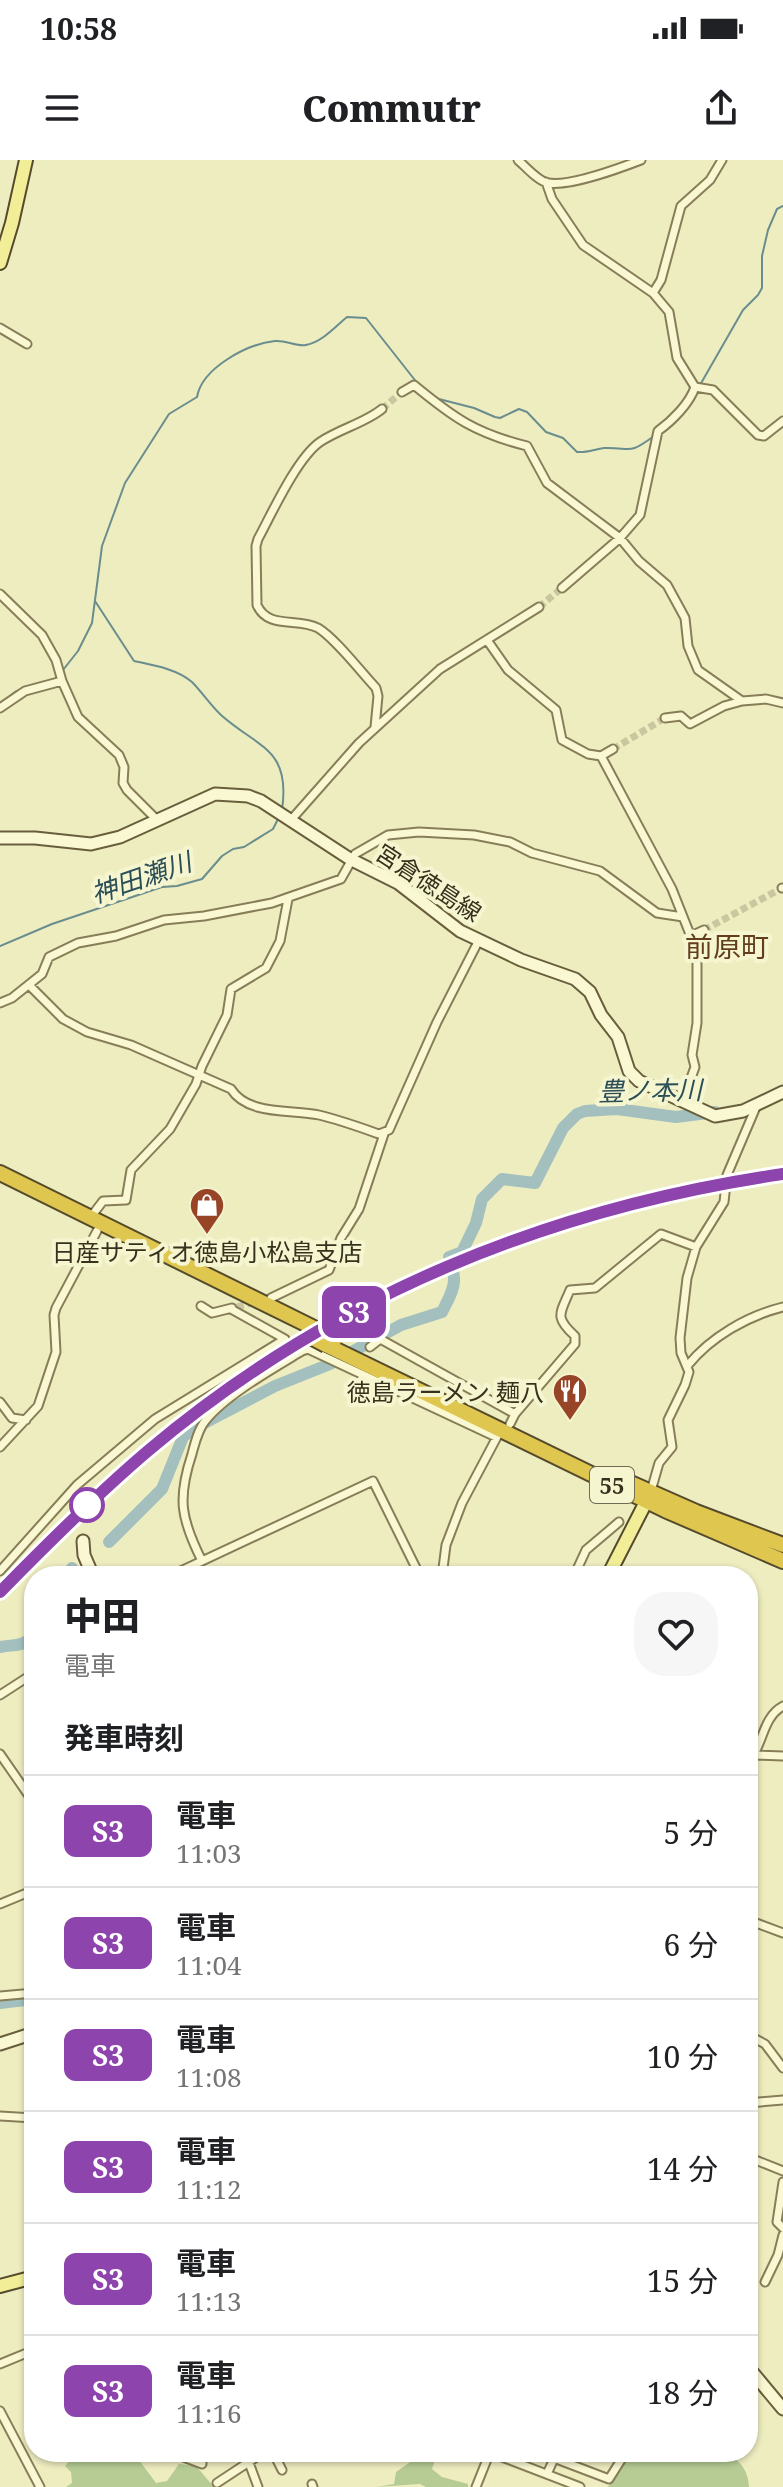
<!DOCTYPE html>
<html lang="ja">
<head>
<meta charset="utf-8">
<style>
  :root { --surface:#fff; --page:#f6f6f6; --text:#202124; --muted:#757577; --line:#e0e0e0 }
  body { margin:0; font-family:"Noto Serif","Noto Sans JP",serif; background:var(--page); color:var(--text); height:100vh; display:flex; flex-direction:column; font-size:30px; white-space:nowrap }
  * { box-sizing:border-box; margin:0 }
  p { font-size:26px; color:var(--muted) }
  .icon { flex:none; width:44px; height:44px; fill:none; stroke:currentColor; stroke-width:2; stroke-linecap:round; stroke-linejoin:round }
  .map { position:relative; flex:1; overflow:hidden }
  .panel { position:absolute; left:24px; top:1406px; width:734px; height:896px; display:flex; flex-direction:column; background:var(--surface); border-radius:32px; box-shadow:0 2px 6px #0004 }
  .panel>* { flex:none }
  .badge { padding:0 16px; border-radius:12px; font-size:28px; line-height:52px }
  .map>.badge { position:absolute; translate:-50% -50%; box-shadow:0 0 0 4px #fff }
  h2 { padding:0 40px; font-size:30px; line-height:72px }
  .round { display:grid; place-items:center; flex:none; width:84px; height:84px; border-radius:32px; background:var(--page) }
  .overview { display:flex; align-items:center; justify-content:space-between; height:136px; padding:0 40px }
  h1 { font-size:38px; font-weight:800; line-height:60px }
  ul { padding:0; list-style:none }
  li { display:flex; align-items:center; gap:24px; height:112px; padding:0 40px; border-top:2px solid var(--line) }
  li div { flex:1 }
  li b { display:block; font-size:30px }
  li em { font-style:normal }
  li .badge { min-width:88px; font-weight:700; text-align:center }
  .status { display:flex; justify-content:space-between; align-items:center; height:56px; padding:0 40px; background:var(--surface); direction:ltr }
  .status svg { height:22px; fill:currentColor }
  header { display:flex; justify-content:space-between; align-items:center; height:104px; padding:0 40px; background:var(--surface); font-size:36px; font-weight:800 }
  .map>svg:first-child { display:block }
  .green { fill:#b6cc94 }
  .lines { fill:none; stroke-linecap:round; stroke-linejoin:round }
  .stream { stroke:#6a8d8e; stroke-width:2 }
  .river { stroke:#a3c0bf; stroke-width:12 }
  .street-tunnel { stroke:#c9c79f; stroke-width:7; stroke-dasharray:7 3.5; stroke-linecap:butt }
  .street-casing { stroke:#877e58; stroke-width:11 }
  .secondary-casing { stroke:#695e3b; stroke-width:15 }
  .primary-casing { stroke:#554a2c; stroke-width:16 }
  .highway-casing { stroke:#554a2c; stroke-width:18 }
  .street { stroke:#f9f8d3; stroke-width:7 }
  .secondary { stroke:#f9f8d3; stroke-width:11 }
  .primary { stroke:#f2ee97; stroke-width:12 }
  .highway { stroke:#dfc64f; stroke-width:14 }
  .rail { stroke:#37301c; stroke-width:2; stroke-dasharray:14 14; stroke-linecap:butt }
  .highway-bridge-casing { stroke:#554a2c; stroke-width:18; stroke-linecap:butt }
  .highway-bridge { stroke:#dfc64f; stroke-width:14 }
  .line-casing { stroke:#fff; stroke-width:18 }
  .line { stroke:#8e44ad; stroke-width:12 }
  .stop-dot { fill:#fff; stroke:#8e44ad; stroke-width:4 }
  .labels { text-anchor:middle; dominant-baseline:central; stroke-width:8; stroke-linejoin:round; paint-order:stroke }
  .shield { fill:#f5f5d0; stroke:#706b52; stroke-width:2 }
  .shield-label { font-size:22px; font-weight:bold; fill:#37301c }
  .street-label { font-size:24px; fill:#37301c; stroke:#f5f5d0 }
  .poi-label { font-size:24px; fill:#37301c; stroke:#f5f5d0 }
  .water-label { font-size:26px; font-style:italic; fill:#2b4e57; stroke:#f5f5d0 }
  .quarter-label { font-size:28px; fill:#643e1c; stroke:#f5f5d0 }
</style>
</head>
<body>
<div class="status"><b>10:58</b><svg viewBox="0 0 49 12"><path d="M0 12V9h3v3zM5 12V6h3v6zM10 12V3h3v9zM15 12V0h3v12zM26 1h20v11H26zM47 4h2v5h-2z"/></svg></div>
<header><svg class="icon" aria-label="menu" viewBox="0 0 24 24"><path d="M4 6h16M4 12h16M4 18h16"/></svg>Commutr<svg class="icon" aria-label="share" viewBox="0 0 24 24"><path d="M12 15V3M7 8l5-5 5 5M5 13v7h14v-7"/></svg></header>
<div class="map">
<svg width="783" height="2327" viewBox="0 0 783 2327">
  <rect width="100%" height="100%" fill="#eeedc0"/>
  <!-- green -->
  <path class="green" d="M77 2292 97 2295 105 2292H133L156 2323 167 2321 179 2304 196 2306 214 2327H66L72 2323 71 2312 65 2306Z
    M417 2292H433L437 2294 432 2309 442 2317 468 2324V2327H426L420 2324 376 2327 394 2324 396 2312 416 2298Z
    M630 2292H732L731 2296C743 2304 748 2312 749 2327H608Z"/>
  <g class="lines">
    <!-- stream -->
    <path class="stream" d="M700 225 743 150 758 135 762 128V96L768 70 777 49 783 46
      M435 238 474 248 495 257 500 258 519 249 527 252 546 272 563 278 577 292C587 293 595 289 604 288 632 287 627 296 654 276
      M660 273 676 260
      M95 441 134 501C153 505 177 509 192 522 202 532 210 545 221 555 258 588 291 588 282 650
      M63 510 78 491 92 463 102 386 125 323 169 254 197 237C202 208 247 184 275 181 286 180 297 187 306 185 322 182 335 167 347 157L366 158 418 224
      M0 544 15 532 37 524
      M0 786 52 764 162 727 177 726 202 719 222 696 233 689 244 687 273 669 278 659"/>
    <!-- river -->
    <path class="river" d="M109 1382 162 1329 183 1277 191 1270 275 1226 330 1204 401 1165 442 1152C447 1142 455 1129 454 1118 454 1110 449 1104 449 1097L462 1092 476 1063 482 1039 502 1019 535 1023 563 968 577 954 585 951 617 949 676 957 715 952
      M66 1416 72 1408
      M0 1487C16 1484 23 1488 34 1474
      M0 1843 34 1839"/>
    <!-- street-tunnel -->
    <path class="street-tunnel" d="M382 249 402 232
      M539 447 562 428
      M613 589 665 558
      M704 770 782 728
      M237 1147 258 1141"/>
    <!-- street casing -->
    <g class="street-casing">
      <path id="street" d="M518 0C526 7 538 21 548 23 570 27 620 8 641 0
        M546 22 552 39 583 85 653 133 669 152 677 198 695 227C690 243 672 261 658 271L640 355 620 378 562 428
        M653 133 661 120 681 46 710 20 722 0
        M0 168 27 184
        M695 227 713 230 758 275 764 276 783 261
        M402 232 414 225C454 258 475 273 527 286L547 323 620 378 639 401 667 425 685 458 688 486 698 510 742 541 766 539 783 543
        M0 434 42 475 56 500 62 521 78 557 119 595 124 607 123 623 127 630 157 660
        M487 480 508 510 556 550 562 580 588 594 601 596 672 729 697 792V863L692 895 695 907 683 940
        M0 548 25 531 62 521
        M665 558 681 556 690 564 724 546 742 541
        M375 567 378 536 376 528C361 512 335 478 318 468 298 457 268 470 257 445L256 386 258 379C272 353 297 298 320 282 339 269 365 263 382 249
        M601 596 613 589
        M291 660 359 583 440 509 539 447
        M782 728H783
        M691 776 704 770
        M29 825 63 859 87 872 131 885 231 929C248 956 292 949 319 955 340 960 359 967 379 974L389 970 437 862 479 780
        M0 843 12 838 42 814 49 797 78 783 116 776 164 760 204 756 272 743 341 719 355 694 388 675 419 672 474 675 510 682 532 693 600 711 657 753 683 757
        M90 1058 103 1041 126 1040 131 1010 170 969 196 924 202 906 227 855 231 829 266 808 280 781 288 739
        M271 1138 329 1110 341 1078 359 1049 384 974
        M201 1146 212 1153 232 1148
        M370 1187 379 1180H382L515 1254 510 1264
        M688 1205C711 1177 747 1156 783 1147
        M0 1242 12 1258 26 1260
        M515 1254 575 1184V1176C554 1157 560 1154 570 1130L595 1128 661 1074 696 1087
        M0 1287 38 1246 56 1192 54 1155 56 1148 97 1071
        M651 1331 659 1303 672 1287 668 1260 685 1225 689 1212 681 1193 680 1178 687 1118 696 1087 724 1042 727 1015 756 947
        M202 1401C181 1359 177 1339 192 1294 195 1283 198 1269 206 1260 226 1235 274 1208 302 1191L308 1189 496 1277
        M0 1411 77 1325 155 1259 285 1179 231 1149
        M170 1416 373 1321 420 1416
        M442 1416 446 1385 462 1343 498 1275
        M574 1416 586 1390 619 1362
        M0 1535 34 1513
        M0 1594 34 1643
        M755 1595 783 1596
        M748 1603C763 1587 762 1557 783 1546
        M0 1744 34 1730
        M748 1760 783 1773
        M0 1836 34 1833
        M748 1875 765 1884 783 1908
        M748 1943 783 1940
        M0 1956 34 1958
        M748 1997 783 2011
        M783 2022 777 2062 783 2068
        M765 2122 778 2095 783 2075
        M0 2204 34 2190
        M0 2251 40 2327
        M170 2292 202 2304V2292
        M245 2292 258 2327
        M273 2292 282 2310
        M318 2292 324 2296
        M489 2292 580 2327
        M538 2292 609 2319 626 2292
        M547 2314 557 2292
        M217 2323 264 2292
        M312 2324 313 2327
        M476 2327 490 2292"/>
    </g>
    <!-- secondary casing -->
    <g class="secondary-casing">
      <path id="secondary" d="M0 678H35L91 684 120 677 215 634 248 636 261 641 350 699 398 723 460 771 521 800 575 819 590 832 601 855 618 877 629 911 639 921 715 956 743 951 783 932
        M83 1381 84 1395 93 1416
        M0 1884 34 1873
        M748 2207 783 2249"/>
    </g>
    <!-- primary casing -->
    <g class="primary-casing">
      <path id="primary" d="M0 103 12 63 26 0
        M608 1416 650 1334
        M0 2126 34 2117"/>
    </g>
    <!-- highway casing -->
    <g class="highway-casing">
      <path id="highway" d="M0 1013 316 1169
        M326 1185 665 1350 783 1401
        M628 1322 696 1352 783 1385"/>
    </g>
    <!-- street -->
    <use href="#street" class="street"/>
    <!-- secondary -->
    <use href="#secondary" class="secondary"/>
    <!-- primary -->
    <use href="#primary" class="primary"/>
    <!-- highway -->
    <use href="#highway" class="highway"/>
    <!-- rail -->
    <path class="rail" d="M0 1432C48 1383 97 1334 149 1290 264 1192 404 1114 547 1067 624 1042 703 1025 783 1014"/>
    <!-- highway-bridge casing -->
    <g class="highway-bridge-casing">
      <path id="highway-bridge" d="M316 1169 335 1179
        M307 1175 326 1185"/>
    </g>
    <!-- highway-bridge -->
    <use href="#highway-bridge" class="highway-bridge"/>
  </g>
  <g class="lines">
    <!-- line casing -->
    <g class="line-casing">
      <path id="line" d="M0 1432C48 1383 97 1334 149 1290 331 1136 549 1048 783 1014"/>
    </g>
    <!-- line -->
    <use href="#line" class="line"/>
  </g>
  <!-- icons -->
  <defs>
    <g id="shop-pin" transform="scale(1.8)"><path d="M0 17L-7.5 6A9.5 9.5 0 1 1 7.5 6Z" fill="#974427" stroke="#f5f5d0"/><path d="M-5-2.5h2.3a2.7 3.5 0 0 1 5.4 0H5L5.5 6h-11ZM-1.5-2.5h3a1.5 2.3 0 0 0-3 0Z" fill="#fff"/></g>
    <g id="restaurant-pin" transform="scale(1.8)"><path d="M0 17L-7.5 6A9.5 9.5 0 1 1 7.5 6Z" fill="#974427" stroke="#f5f5d0"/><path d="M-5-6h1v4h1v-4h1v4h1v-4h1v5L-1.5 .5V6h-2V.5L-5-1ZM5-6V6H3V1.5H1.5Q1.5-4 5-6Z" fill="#fff"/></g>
  </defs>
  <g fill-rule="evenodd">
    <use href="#shop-pin" x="207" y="1045"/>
    <use href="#restaurant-pin" x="570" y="1231"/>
  </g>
  <!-- markers -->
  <circle class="stop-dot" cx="87" cy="1345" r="16"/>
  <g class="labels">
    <!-- shield labels -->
    <rect class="shield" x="590" y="1307" width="44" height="36" rx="6"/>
    <g class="shield-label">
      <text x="612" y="1325">55</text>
    </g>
    <!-- street labels -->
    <g class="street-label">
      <text transform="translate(429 722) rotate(33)">宮倉徳島線</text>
    </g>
    <!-- poi labels -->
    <g class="poi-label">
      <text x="207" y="1091">日産サティオ徳島小松島支店</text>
      <text x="544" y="1231" text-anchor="end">徳島ラーメン 麺八</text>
    </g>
    <!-- water labels -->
    <g class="water-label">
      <text transform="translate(141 717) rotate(-19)">神田瀬川</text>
      <text transform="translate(650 930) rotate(-1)">豊ノ本川</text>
    </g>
    <!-- quarter labels -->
    <g class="quarter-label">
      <text x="727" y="786">前原町</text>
    </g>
  </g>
</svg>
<b class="badge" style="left:354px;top:1152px;background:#8e44ad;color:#fff">S3</b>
<section class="panel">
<div class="overview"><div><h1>中田</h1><p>電車</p></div><a class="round"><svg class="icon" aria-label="heart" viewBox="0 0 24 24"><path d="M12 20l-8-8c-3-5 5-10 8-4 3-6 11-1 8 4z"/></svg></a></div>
<h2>発車時刻</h2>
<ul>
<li><span class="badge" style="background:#8e44ad;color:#fff">S3</span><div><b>電車</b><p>11:03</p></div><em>5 分</em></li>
<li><span class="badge" style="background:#8e44ad;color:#fff">S3</span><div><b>電車</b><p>11:04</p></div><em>6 分</em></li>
<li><span class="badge" style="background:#8e44ad;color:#fff">S3</span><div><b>電車</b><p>11:08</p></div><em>10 分</em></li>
<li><span class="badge" style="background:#8e44ad;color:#fff">S3</span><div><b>電車</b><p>11:12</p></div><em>14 分</em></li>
<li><span class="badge" style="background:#8e44ad;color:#fff">S3</span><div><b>電車</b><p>11:13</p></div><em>15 分</em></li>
<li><span class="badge" style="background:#8e44ad;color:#fff">S3</span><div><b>電車</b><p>11:16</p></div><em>18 分</em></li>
</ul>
</section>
</div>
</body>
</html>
